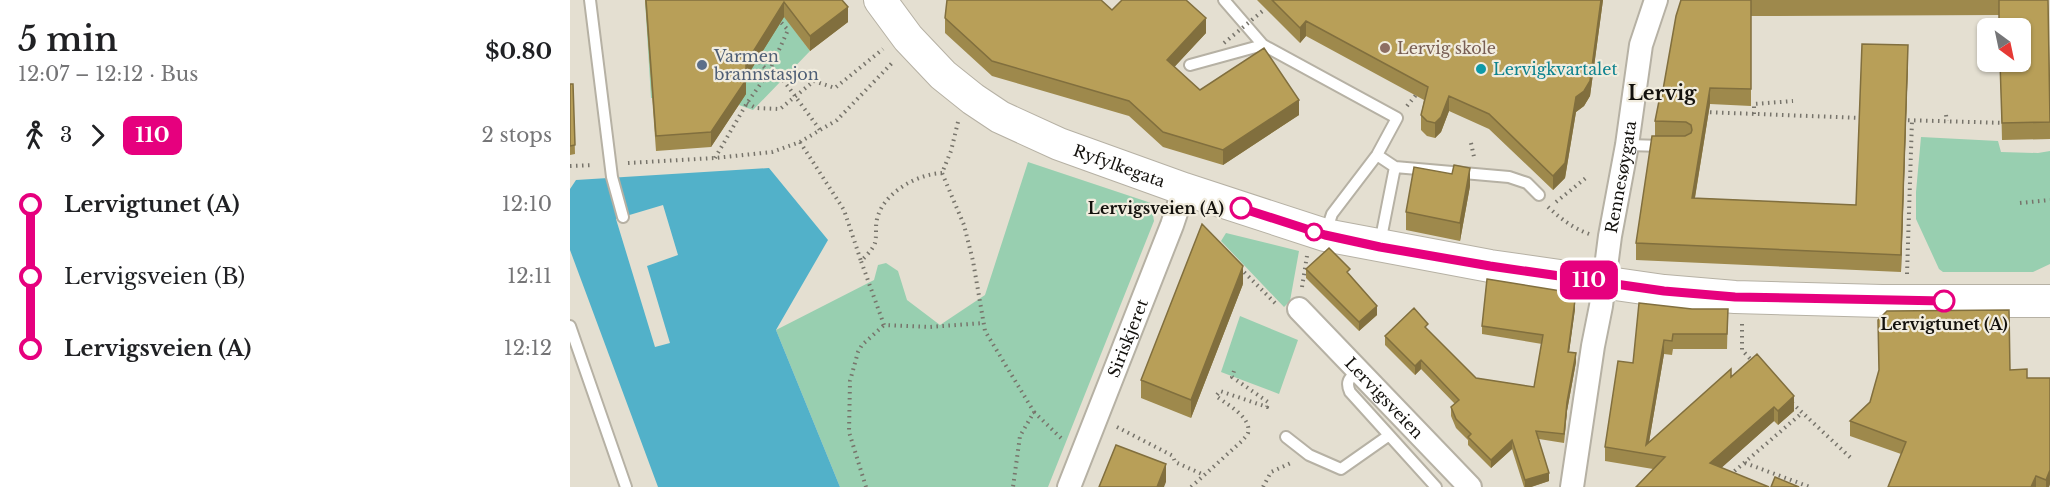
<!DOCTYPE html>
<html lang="en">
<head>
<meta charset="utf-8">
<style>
  :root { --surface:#fff; --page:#f2f2f2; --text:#202124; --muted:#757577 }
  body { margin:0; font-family:"Libre Baskerville",serif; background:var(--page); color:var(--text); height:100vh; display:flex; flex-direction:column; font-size:22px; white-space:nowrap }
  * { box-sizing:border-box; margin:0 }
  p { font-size:20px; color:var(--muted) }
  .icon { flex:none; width:33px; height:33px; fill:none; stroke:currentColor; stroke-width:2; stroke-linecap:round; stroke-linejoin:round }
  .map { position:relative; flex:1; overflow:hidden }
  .details { display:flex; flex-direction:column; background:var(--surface); width:570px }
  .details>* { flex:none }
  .badge { padding:0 12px; border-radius:9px; font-size:21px; line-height:39px }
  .needle { width:39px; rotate:147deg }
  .controls { position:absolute; left:1407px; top:18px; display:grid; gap:12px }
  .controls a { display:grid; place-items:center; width:54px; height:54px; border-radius:9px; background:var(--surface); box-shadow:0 2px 4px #0004; font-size:30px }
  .map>.badge { position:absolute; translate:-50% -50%; box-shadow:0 0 0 3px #fff }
  .legs { display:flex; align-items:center; gap:9px; height:66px; padding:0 18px; font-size:20px }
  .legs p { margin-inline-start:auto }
  .summary { display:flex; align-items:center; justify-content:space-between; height:102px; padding:0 18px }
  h1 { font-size:33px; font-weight:600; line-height:45px }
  ul { padding:0 18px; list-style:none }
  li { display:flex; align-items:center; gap:21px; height:72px; font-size:22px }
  li i { display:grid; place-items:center; width:9px; height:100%; margin:0 8px; background:currentColor }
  li i::after { content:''; width:15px; height:15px; margin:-8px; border:4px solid; border-radius:50%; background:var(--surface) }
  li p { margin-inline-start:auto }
  li:first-child i { background:linear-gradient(#0000 50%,currentColor 0) }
  li:last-child i { background:linear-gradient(currentColor 50%,#0000 0) }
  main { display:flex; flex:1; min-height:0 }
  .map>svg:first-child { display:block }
  .green { fill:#98cfb0 }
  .water { fill:#52b1c9 }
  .pier { fill:#e4dfd1 }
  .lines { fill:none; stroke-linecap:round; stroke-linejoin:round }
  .lane-casing { stroke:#b6b1a4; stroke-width:14 }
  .street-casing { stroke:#b6b1a4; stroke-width:26 }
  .secondary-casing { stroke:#b6b1a4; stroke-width:34 }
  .path { stroke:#77746b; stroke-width:4; stroke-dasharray:1.5 4.5; stroke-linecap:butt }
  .lane { stroke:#fff; stroke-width:10 }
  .street { stroke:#fff; stroke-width:22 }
  .secondary { stroke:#fff; stroke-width:32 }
  .path-bridge { stroke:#77746b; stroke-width:4; stroke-dasharray:1.5 4.5; stroke-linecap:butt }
  .wall { fill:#9e894c }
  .shaded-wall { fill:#816f3e }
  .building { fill:#b89f58; stroke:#816f3e; stroke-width:1.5 }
  .line-1-casing { stroke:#fff; stroke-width:14 }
  .line-1 { stroke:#e6007e; stroke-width:9 }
  .education-dot { fill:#8d6e63; stroke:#f1ecde; stroke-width:2 }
  .service-dot { fill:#5c6f8a; stroke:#f1ecde; stroke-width:2 }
  .culture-dot { fill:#0f9aa8; stroke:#f1ecde; stroke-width:2 }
  .stop-1-dot { fill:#fff; stroke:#e6007e; stroke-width:3 }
  .labels { text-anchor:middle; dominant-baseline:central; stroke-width:4.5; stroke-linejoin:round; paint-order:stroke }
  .education-label { font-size:16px; fill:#785e54; stroke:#f1ecde; text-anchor:start }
  .service-label { font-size:16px; fill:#4e5e75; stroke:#f1ecde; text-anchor:start }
  .culture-label { font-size:16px; fill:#0d838f; stroke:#f1ecde; text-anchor:start }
  .street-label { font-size:16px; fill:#13110d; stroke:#f1ecde }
  .stop-label { font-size:16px; font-weight:bold; fill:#13110d; stroke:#f1ecde; text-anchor:end }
  .quarter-label { font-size:20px; font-weight:bold; fill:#13110d; stroke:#f1ecde }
</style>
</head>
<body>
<main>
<section class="details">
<div class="summary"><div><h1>5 min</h1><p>12:07 – 12:12 · Bus</p></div><b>$0.80</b></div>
<div class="legs"><svg class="icon" aria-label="walk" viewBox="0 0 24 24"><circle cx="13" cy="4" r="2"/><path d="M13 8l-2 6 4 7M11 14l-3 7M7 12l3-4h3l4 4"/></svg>3<svg class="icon" aria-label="forward" viewBox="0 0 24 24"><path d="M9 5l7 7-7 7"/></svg><b class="badge" style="background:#e6007e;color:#fff">110</b><p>2 stops</p></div>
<ul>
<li><i style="color:#e6007e"></i><b>Lervigtunet (A)</b><p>12:10</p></li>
<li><i style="color:#e6007e"></i><span>Lervigsveien (B)</span><p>12:11</p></li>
<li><i style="color:#e6007e"></i><b>Lervigsveien (A)</b><p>12:12</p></li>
</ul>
</section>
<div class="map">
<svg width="1480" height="487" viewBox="0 0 1480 487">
  <rect width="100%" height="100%" fill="#e4dfd1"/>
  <!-- green -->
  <path class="green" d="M75 0H202L240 51 183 110 141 95 81 98Z
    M1351 137 1428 141 1431 152 1468 153 1480 151V264L1463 272H1373L1369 269 1346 219V192Z
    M458 162 581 203 584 221 478 487H270L206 330 304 280 308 265 316 263 328 271 337 300 370 325 415 295Z
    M656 233 729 251 720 301 714 307 651 241Z
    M670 316 728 340 709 394 651 372Z"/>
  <!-- water -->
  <path class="water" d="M199 168 258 240 206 330 270 487H88L0 250V189L6 180Z"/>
  <!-- pier -->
  <path class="pier" d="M93 205 108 255 77 266 100 343 85 347 46 219Z"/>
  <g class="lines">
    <!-- lane casing -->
    <g class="lane-casing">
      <path id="lane" d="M20 0 42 177 53 217
        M654 0 693 45 827 118 807 155 762 214 756 232
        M620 65 693 45
        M1057 145 1093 146
        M807 155 825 167 939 177 957 183 969 195
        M810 243 825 167
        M0 326 56 487
        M788 370C780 378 775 381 780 392L866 487
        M716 437 739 455 771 469 818 436"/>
    </g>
    <!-- street casing -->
    <g class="street-casing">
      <g id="street">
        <path id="s1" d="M729 309 900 487"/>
        <path id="s2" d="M499 487 602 225 614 189"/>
        <path id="s3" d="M1002 487 1023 346 1031 306 1040 236 1057 145 1071 45 1086 0"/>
      </g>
    </g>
    <!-- secondary casing -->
    <g class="secondary-casing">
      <g id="secondary">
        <path id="s4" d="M310 0 338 38 373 75 403 99 430 117 489 144 614 189 755 235 920 266 1094 291 1165 297 1312 301H1480"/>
      </g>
    </g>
    <!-- path -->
    <path class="path" d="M185 58 199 72 214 81 250 130
      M177 103 186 108 210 109 244 81 265 88 313 49
      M837 106 846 95
      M1134 112 1292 118
      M1184 114V104L1223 101
      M1376 115 1377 121
      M1332 120 1436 123
      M388 122 381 151 372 173 394 225 403 261 415 331 464 412 450 436 443 487
      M230 142 274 210 291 261
      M901 143 904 157
      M145 158 177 103 199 72 218 30 208 19
      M58 163 145 158 202 152 230 142 267 120 323 62
      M0 166 23 165
      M372 173C347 174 313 193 307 219 305 227 307 235 305 243 303 249 296 256 291 261L314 325 359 327 414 323
      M986 202 1017 177
      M1450 203 1480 200
      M978 207C991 219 1003 228 1019 234
      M670 268 707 305
      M1337 274 1342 120
      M732 287 737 256
      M1172 324V350L1184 363
      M1222 403 1283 460
      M464 412 493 440
      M547 427 603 456 605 462 634 475
      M1175 463 1240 487
      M1160 475 1232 413
      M296 487 279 432 280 381 288 352 292 345 314 325
      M621 487 672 441C674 438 677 436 678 433 682 417 656 404 646 396L650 391 697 407 698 402 662 377 664 371
      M693 487 701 472 723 462"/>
    <!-- lane -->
    <use href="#lane" class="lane"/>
    <!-- street -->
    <use href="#street" class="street"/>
    <!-- secondary -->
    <use href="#secondary" class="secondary"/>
    <!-- path-bridge -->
    <path class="path-bridge" d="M654 43 695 9"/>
  </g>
  <!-- wall -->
  <path class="wall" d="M75 0H272L278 22 240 51 214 17 176 78V94L141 147 86 151Z
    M687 0H1033L1020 96 1014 106 1006 112 995 178 983 190 919 129 879 111 871 132 865 138 857 136 851 130V115L854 100 736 36 730 43Z
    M1111 0H1478L1480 88V139L1432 140 1429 15 1181 16V106L1140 104 1125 198 1286 205 1338 62 1331 272 1066 260V243L1085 136V121L1091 101Z
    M542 10 636 33 604 67 630 90 729 115 653 165 593 147 559 116 422 76 375 33V18Z
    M0 84H3L5 154 0 155Z
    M900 186 890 241 836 230V212Z
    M736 269 780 276 807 315 789 331 736 278Z
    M673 284 621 418 571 398V380Z
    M1005 309 999 352 1006 362 997 411 994 443 969 439 979 481 961 487H954L942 449 921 468 898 445V440L886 428 881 416V407L885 404 851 369 845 375 815 345V336L858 331 906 378 964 387 972 344 912 334V326Z
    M1122 309H1158L1157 349H1103L1102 355 1094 354 1079 442 1161 377 1224 411 1208 425 1204 421 1151 468 1083 469 1035 461V447L1063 363Z
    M1440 370 1457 378H1480V484L1479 487H1318L1331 454 1280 436V421L1300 402Z"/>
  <!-- shaded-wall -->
  <path class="shaded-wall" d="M1031 0H1033L1020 96 1014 106 1006 112 995 178 983 190V176L1006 97Z
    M214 2V17L176 78V94L141 147V132L176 63Z
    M278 7V22L240 51V36Z
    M636 18V33L597 75V60Z
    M736 21V36L730 43V28Z
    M1338 45V62L1331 272V255Z
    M1140 88V104L1122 215V198Z
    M879 96V111L871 132 865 138V123Z
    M729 100V115L653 165V150Z
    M900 168V186L890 241V223Z
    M673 266V284L621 418V400Z
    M1005 300V309L998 360V352Z
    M807 306V315L789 331V322Z
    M1094 340V354L1077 454 1076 445Z
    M1006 353V362L997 411 994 443 997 402Z
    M851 360V369L845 375V366Z
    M1224 396V411L1208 425V411Z
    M1204 407V421L1140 478V463Z
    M942 440V449L921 468V460Z
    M596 464V482L594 487H587Z
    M1480 470V484L1479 487H1476V480Z
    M979 473V481L961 487H955V480Z
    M1466 476V487H1461Z"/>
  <!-- building -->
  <path class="building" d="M76 0H272L278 7 240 36 214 2 176 63V80L141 132 86 136Z
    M377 0H531L542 10 552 0H616L636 18 597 60 630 90 694 48 729 100 653 150 593 132 559 101 422 61 375 18Z
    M702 0H1031L1020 81 1014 91 1006 97 995 163 983 176 919 114 879 96 871 117 865 123 857 121 851 115 858 87 736 21 730 28Z
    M1111 0H1181V89L1140 88 1122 198 1286 205 1292 44 1338 45 1331 255 1066 243 1082 136H1115L1121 133 1122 130 1121 125 1116 122 1085 121 1089 101H1091L1106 16Z
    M1429 0H1478L1480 122 1432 123 1430 62H1450V28H1429Z
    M0 84H3L5 145 0 146Z
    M884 165 900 168 890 223 836 212 844 167 882 174Z
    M632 224 673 266 621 400 571 380Z
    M759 248 780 269 777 272 807 306 789 322 736 269Z
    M917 279 1003 293 1005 300 998 352 1006 353 997 402 994 434 966 431 979 473 955 480 942 440 921 460 898 437 901 434 886 419 881 407 889 400 851 360 845 366 815 336 844 308 858 324 855 327 906 378 964 387 973 335 912 326Z
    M1069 303 1122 309H1158L1157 334H1103L1102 341 1094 340 1076 445 1161 369V377L1187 354 1224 396 1208 411 1204 407 1140 463 1199 487H1066L1095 457 1035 447 1048 361 1063 363Z
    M1439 310 1440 370 1457 369V378H1480V470L1476 480 1466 476 1461 487H1318L1336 442 1280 421 1300 402 1309 370 1308 320 1317 311Z
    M546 445 596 464 587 487H529Z
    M1205 477 1229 487H1201Z"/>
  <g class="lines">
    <!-- line-1 casing -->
    <g class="line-1-casing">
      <path id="line-1" d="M671 208 755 235 810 247 920 266 1094 291 1165 297 1374 301"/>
    </g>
    <!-- line-1 -->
    <use href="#line-1" class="line-1"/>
  </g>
  <!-- markers -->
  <circle class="education-dot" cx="815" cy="48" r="6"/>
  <circle class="service-dot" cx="132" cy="65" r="6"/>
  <circle class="culture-dot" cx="911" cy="69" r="6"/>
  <g class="stop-1-dot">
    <circle cx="671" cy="208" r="10"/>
    <circle cx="744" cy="232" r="8"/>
    <circle cx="1374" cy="301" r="10"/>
  </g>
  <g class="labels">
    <!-- education labels -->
    <g class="education-label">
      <text x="827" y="48">Lervig skole</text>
    </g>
    <!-- service labels -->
    <g class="service-label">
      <text x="144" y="56">Varmen<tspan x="144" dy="18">brannstasjon</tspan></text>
    </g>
    <!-- culture labels -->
    <g class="culture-label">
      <text x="923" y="69">Lervigkvartalet</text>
    </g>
    <!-- street labels -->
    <g class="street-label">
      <text stroke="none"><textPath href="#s4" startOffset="298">Ryfylkegata</textPath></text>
      <text stroke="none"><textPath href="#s3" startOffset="314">Rennesøygata</textPath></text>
      <text stroke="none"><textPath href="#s2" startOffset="160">Siriskjeret</textPath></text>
      <text stroke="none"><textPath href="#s1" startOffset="123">Lervigsveien</textPath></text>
    </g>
    <!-- stop labels -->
    <g class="stop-label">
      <text x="654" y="208">Lervigsveien (A)</text>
      <text x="1374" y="324" text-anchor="middle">Lervigtunet (A)</text>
    </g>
    <!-- quarter labels -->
    <g class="quarter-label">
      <text x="1092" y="93">Lervig</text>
    </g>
  </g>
</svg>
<div class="controls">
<a><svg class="needle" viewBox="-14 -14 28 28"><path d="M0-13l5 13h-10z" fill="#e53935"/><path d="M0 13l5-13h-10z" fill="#757577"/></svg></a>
</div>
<b class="badge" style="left:1019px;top:280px;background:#e6007e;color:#fff">110</b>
</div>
</main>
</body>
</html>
